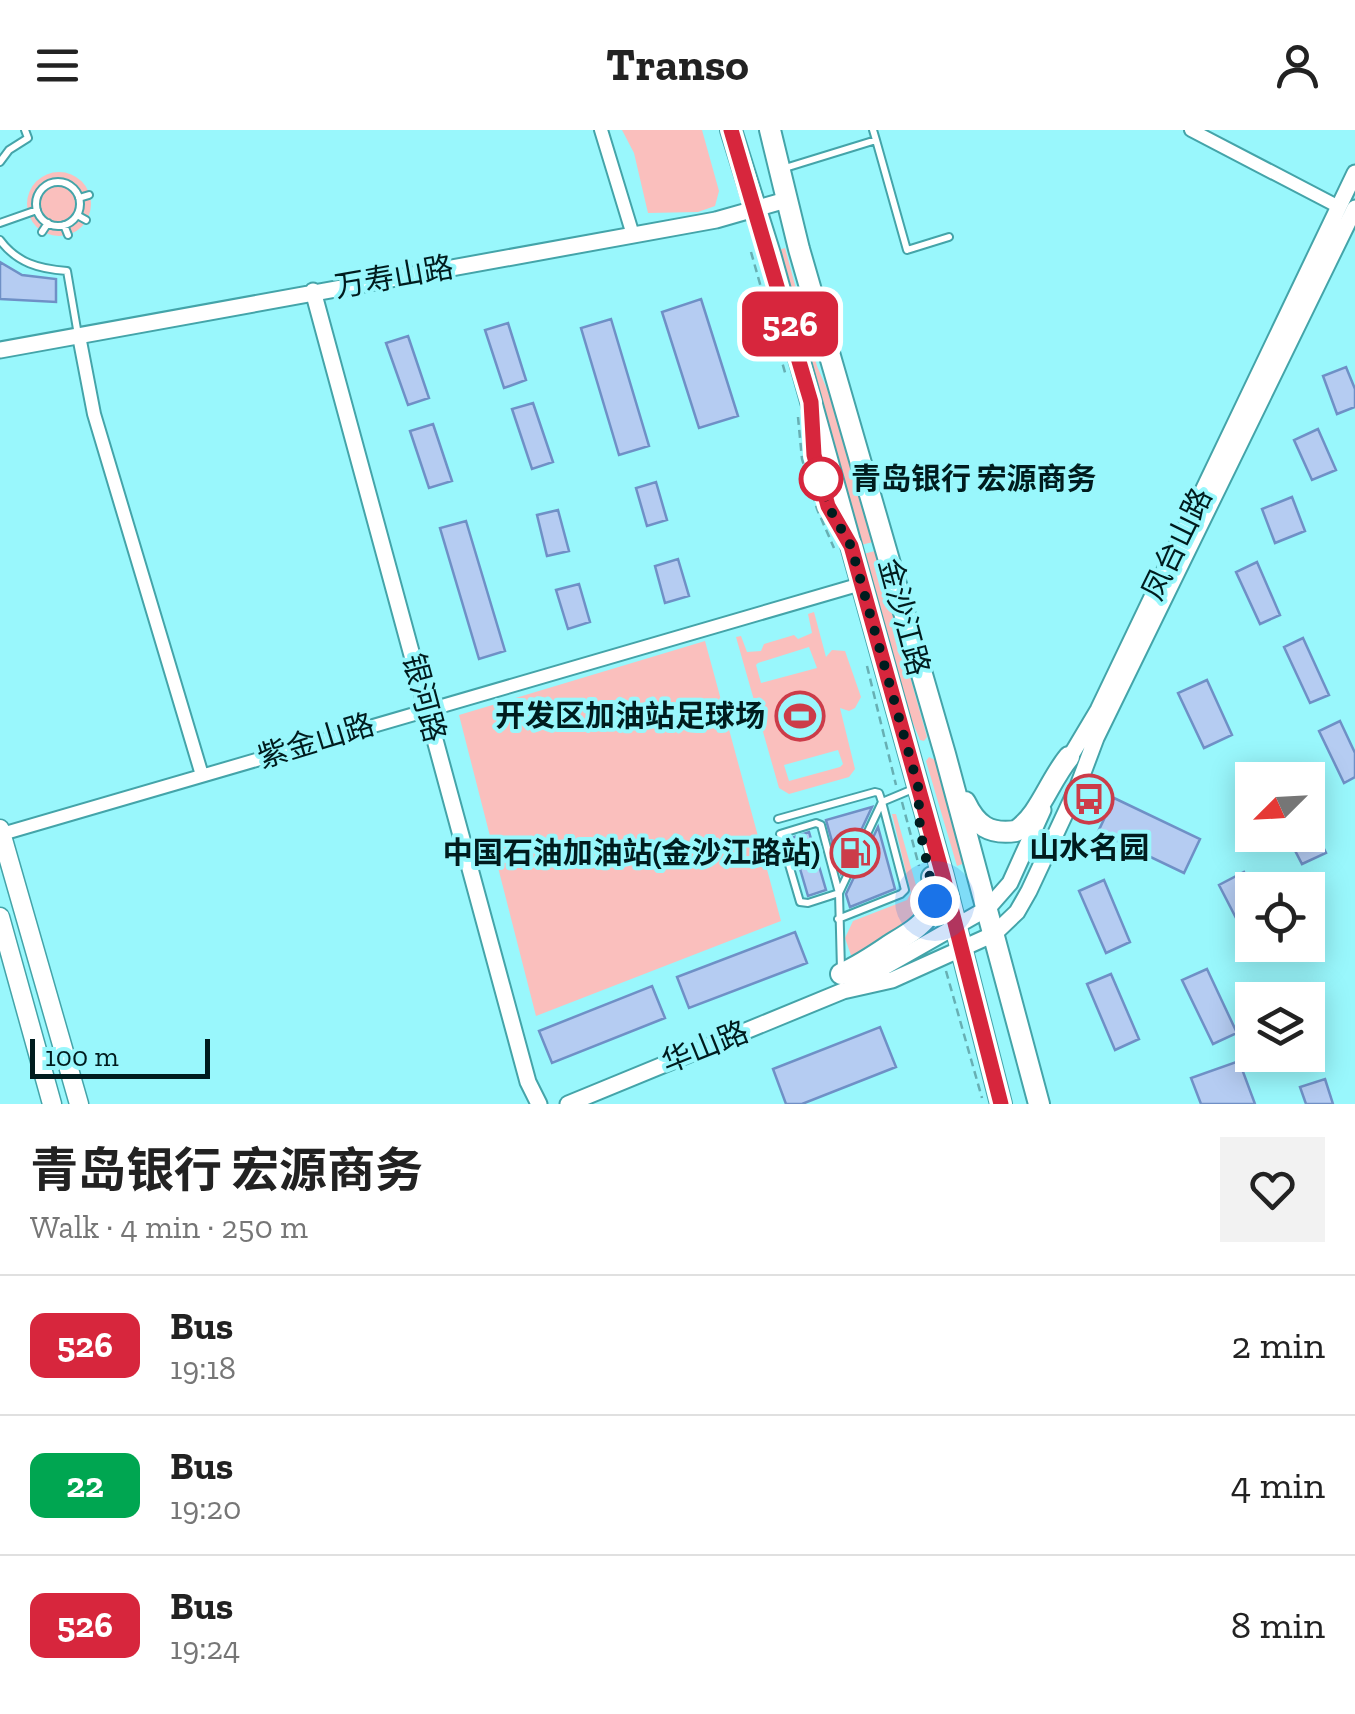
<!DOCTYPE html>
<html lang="en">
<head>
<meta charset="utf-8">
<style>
  :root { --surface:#fff; --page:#f2f2f2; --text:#222; --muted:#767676; --line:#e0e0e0 }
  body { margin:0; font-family:"Zilla Slab","Noto Sans SC",serif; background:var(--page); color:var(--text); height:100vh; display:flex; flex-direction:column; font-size:38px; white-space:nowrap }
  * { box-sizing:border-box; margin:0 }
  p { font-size:32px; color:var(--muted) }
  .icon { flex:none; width:55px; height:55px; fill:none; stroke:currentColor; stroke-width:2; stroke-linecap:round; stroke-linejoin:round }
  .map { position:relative; height:974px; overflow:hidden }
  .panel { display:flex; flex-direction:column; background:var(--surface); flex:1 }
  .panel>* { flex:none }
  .badge { padding:0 20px; border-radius:15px; font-size:35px; line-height:65px }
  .needle { width:65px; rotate:246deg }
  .buttons { position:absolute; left:1235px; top:632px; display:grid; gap:20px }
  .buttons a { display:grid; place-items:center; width:90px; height:90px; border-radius:0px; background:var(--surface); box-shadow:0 5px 25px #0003; font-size:50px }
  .scale { position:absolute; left:30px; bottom:25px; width:180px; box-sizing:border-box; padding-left:10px; border:5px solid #001c1e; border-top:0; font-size:28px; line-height:35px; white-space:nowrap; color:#001c1e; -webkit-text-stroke:8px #99f7fc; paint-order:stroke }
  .you { position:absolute; width:50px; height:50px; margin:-25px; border:8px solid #fff; border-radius:50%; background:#1a73e8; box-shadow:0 0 0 15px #1a73e833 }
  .map>.badge { position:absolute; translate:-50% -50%; box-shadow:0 0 0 5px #fff }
  .round { display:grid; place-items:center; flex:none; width:105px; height:105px; border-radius:0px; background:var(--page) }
  .headline { display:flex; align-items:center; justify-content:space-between; height:170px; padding:0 30px }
  h1 { font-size:48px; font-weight:700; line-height:75px }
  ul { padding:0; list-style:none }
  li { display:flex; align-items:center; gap:30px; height:140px; padding:0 30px; border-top:2px solid var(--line) }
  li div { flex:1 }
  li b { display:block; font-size:38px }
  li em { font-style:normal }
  li .badge { min-width:110px; font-weight:700; text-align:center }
  header { display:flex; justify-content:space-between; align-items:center; height:130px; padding:0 30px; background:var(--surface); font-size:45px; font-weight:700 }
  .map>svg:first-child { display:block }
  .green { fill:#fabfbd; fill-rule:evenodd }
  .building { fill:#b5ccf2; stroke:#6f90c6; stroke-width:2.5 }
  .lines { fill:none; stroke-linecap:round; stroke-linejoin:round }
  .service-casing { stroke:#44a4a9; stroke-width:10 }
  .minor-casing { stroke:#44a4a9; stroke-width:16 }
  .tertiary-casing { stroke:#44a4a9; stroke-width:19 }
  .secondary-casing { stroke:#44a4a9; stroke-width:21 }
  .primary-casing { stroke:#44a4a9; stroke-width:24 }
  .path { stroke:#67afb3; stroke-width:2.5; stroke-dasharray:8 5; stroke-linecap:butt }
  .service { stroke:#fff; stroke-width:6 }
  .minor { stroke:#fff; stroke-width:12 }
  .tertiary { stroke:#fff; stroke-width:15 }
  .secondary { stroke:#fff; stroke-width:18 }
  .primary { stroke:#fff; stroke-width:20 }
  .line-casing { stroke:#fff; stroke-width:22 }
  .line { stroke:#d7263d; stroke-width:15 }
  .walk { stroke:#001c1e; stroke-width:10; stroke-dasharray:0 18 }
  .stop-dot { fill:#fff; stroke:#d7263d; stroke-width:5 }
  .labels { text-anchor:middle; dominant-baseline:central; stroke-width:8; stroke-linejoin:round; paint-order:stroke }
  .street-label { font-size:30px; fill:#001c1e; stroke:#99f7fc }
  .stop-label { font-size:30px; font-weight:bold; fill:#001c1e; stroke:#99f7fc; text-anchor:start }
  .poi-label { font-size:30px; font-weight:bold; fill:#001c1e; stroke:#99f7fc; text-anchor:end }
</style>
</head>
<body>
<header><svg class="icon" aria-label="menu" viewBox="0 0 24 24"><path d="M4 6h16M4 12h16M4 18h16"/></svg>Transo<svg class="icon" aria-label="person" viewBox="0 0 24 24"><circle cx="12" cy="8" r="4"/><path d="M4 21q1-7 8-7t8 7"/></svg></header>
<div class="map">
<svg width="1355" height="974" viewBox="0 0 1355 974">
  <rect width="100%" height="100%" fill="#99f7fc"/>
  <!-- green -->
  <path class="green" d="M622 0H702L719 61 715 76 698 82 648 83 634 23Z
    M27 74a32 32 0 1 1 64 0a32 32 0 1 1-64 0Z
    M785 118 817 236 837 282 873 412 861 415 778 120Z
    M875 421 927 607 924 611 920 610 900 562 863 424Z
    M814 482 826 527 832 520 845 521 861 567 855 578 849 581 840 578 855 639 849 647 789 664 779 658 736 507 741 506 747 522 761 521 764 514 794 505 798 509 812 503 808 484ZM809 517 817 538 761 553 756 535 758 533ZM838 620 843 634 840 637 789 651 784 635Z
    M705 511 781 791 536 886 459 585Z
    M929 627 935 630 965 733 957 736 926 631Z
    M892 684H896L919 766C916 799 878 814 853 831L845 808 853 791 907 770 911 763Z"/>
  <!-- building -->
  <path class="building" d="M0 132 22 145 56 149V172L0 169Z
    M701 169 738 286 699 298 662 182Z
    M611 189 649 316 619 325 581 198Z
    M508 193 526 250 504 258 485 200Z
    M408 206 429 268 408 275 386 213Z
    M1346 237 1355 259V277L1337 284 1323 246Z
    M533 273 553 332 532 339 512 279Z
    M433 294 452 351 429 358 410 301Z
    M1318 299 1336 340 1312 350 1294 310Z
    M656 352 667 390 647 396 636 358Z
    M1292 367 1305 401 1275 413 1262 379Z
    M558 380 569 421 547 426 537 385Z
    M466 391 505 521 479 529 440 398Z
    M678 429 689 466 665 473 655 436Z
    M1257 432 1280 485 1260 494 1236 442Z
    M579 454 590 492 568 499 556 460Z
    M1303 508 1329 565 1310 573 1284 517Z
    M1207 550 1232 605 1204 618 1178 563Z
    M1340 591 1355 623V647L1344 653 1319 601Z
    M1114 668 1200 709 1184 743 1098 702Z
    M872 677 841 743 826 690Z
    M1308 686 1326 723 1302 734 1287 705H1308Z
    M878 697 895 759 850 777 846 764Z
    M809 702 826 760 808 766 791 708Z
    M1244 742 1252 757V819L1219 755Z
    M1104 750 1130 812 1106 823 1079 761Z
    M795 802 807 833 689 878 677 847Z
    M1207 839 1237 903 1213 914 1182 850Z
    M1111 844 1139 909 1115 920 1087 854Z
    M652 856 665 888 552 933 539 901Z
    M880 897 896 937 802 974H786L773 939Z
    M1239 931 1255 974H1201L1191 948Z
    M1325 949 1333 974H1306L1300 957Z"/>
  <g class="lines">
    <!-- service casing -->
    <g class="service-casing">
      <path id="service" d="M873 0 876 10
        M0 32 9 20 28 8 25 0
        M785 38 876 10 907 120 949 107
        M36 74a22 22 0 1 1 44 0a22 22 0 1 1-44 0Z
        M79 68 89 65
        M77 85 86 90
        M0 93 37 80
        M64 95 68 105
        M42 102 48 93
        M0 110C17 133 39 139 67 141L78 205
        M813 308C814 334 821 365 834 387
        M778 689 875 662 879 663 882 672 839 763 808 773 800 772 780 704 816 693 821 695 839 763 841 840
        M838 789 901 764 905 760 882 672 913 659"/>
    </g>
    <!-- minor casing -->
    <g class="minor-casing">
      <path id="minor" d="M601 0 633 105
        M1191 0 1339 77
        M79 206 94 284 202 645
        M2 704 861 454"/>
    </g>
    <!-- tertiary casing -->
    <g class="tertiary-casing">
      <path id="tertiary" d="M313 161 528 952 539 974
        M0 220 716 90 786 70
        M1064 637 1098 580 1355 43
        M851 856 988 778 1010 753 1043 680
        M568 974 843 861 892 850 994 804 1017 782 1029 761 1078 656 1096 608 1355 78"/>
    </g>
    <!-- secondary casing -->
    <g class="secondary-casing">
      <path id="secondary" d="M0 699 79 974
        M0 787 52 974"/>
    </g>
    <!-- primary casing -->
    <g class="primary-casing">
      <path id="primary" d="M731 0 770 124 943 746 1001 974
        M770 0 799 119 945 624 1039 974
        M965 672C976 695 989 705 1016 701 1040 685 1049 651 1069 627
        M841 844C859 836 874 826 890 815 919 797 942 786 932 747"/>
    </g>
    <!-- path -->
    <path class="path" d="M751 122 786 246
      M798 287 802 329 817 379 834 418
      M867 536 896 655
      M902 672 919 736
      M946 841 982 968"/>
    <!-- service -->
    <use href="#service" class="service"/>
    <!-- minor -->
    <use href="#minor" class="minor"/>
    <!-- tertiary -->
    <use href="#tertiary" class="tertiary"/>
    <!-- secondary -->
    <use href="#secondary" class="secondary"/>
    <!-- primary -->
    <use href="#primary" class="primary"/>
  </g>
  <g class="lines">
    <!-- line casing -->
    <g class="line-casing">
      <path id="line" d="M731 0 811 272 814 325 828 376 851 416 943 746 1001 974"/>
    </g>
    <!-- line -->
    <use href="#line" class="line"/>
    <!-- walk -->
    <path class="walk" d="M821 349 828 376 851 416 918 656 920 700 935 771"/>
  </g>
  <!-- icons -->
  <defs>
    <g id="stadium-ring" transform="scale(2.5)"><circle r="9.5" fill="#99f7fc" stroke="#cc3c49" stroke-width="1.5"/><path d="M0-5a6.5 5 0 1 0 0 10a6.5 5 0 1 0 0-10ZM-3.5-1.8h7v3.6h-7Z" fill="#cc3c49"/></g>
    <g id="bus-ring" transform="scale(2.5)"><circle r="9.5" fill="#99f7fc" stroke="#cc3c49" stroke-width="1.5"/><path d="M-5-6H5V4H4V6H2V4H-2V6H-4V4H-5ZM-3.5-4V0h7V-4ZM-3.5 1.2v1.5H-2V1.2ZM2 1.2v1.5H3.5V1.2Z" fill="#cc3c49"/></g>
    <g id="fuel-ring" transform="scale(2.5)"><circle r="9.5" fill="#99f7fc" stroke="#cc3c49" stroke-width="1.5"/><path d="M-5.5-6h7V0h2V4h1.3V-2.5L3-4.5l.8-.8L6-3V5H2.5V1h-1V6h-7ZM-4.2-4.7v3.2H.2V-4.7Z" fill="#cc3c49"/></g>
  </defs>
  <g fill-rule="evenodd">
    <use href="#stadium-ring" x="800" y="586"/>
    <use href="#bus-ring" x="1089" y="669"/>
    <use href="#fuel-ring" x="855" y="723"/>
  </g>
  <!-- markers -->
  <circle class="stop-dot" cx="821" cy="349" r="20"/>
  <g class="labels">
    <!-- street labels -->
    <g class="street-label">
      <text transform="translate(394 147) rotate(-10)">万寿山路</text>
      <text transform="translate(1177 414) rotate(-64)">凤台山路</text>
      <text transform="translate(904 487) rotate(75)">金沙江路</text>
      <text transform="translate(424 568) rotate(75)">银河路</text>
      <text transform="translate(316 611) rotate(-17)">紫金山路</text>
      <text transform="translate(705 917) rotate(-22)">华山路</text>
    </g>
    <!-- stop labels -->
    <g class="stop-label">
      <text x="851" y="349">青岛银行 宏源商务</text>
    </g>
    <!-- poi labels -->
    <g class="poi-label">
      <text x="765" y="586">开发区加油站足球场</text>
      <text x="1089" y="718" text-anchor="middle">山水名园</text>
      <text x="820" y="723">中国石油加油站(金沙江路站)</text>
    </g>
  </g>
</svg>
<div class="buttons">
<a><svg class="needle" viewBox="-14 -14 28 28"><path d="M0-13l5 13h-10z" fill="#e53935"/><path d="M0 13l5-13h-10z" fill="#767676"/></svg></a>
<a><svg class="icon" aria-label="locate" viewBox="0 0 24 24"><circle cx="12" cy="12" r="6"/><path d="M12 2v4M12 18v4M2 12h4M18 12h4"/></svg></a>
<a><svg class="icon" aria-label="layers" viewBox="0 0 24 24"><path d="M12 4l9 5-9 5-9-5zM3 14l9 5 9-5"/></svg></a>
</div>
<div class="scale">100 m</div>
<div class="you" style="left:935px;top:771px"></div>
<b class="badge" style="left:790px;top:194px;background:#d7263d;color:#fff">526</b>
</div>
<section class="panel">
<div class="headline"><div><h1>青岛银行 宏源商务</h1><p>Walk · 4 min · 250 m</p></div><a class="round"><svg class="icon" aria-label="heart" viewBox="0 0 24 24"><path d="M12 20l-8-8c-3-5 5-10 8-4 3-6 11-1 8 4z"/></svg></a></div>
<ul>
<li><span class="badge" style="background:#d7263d;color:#fff">526</span><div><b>Bus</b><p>19:18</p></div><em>2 min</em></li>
<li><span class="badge" style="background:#00a651;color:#fff">22</span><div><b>Bus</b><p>19:20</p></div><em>4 min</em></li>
<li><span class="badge" style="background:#d7263d;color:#fff">526</span><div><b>Bus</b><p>19:24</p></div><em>8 min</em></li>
</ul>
</section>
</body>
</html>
